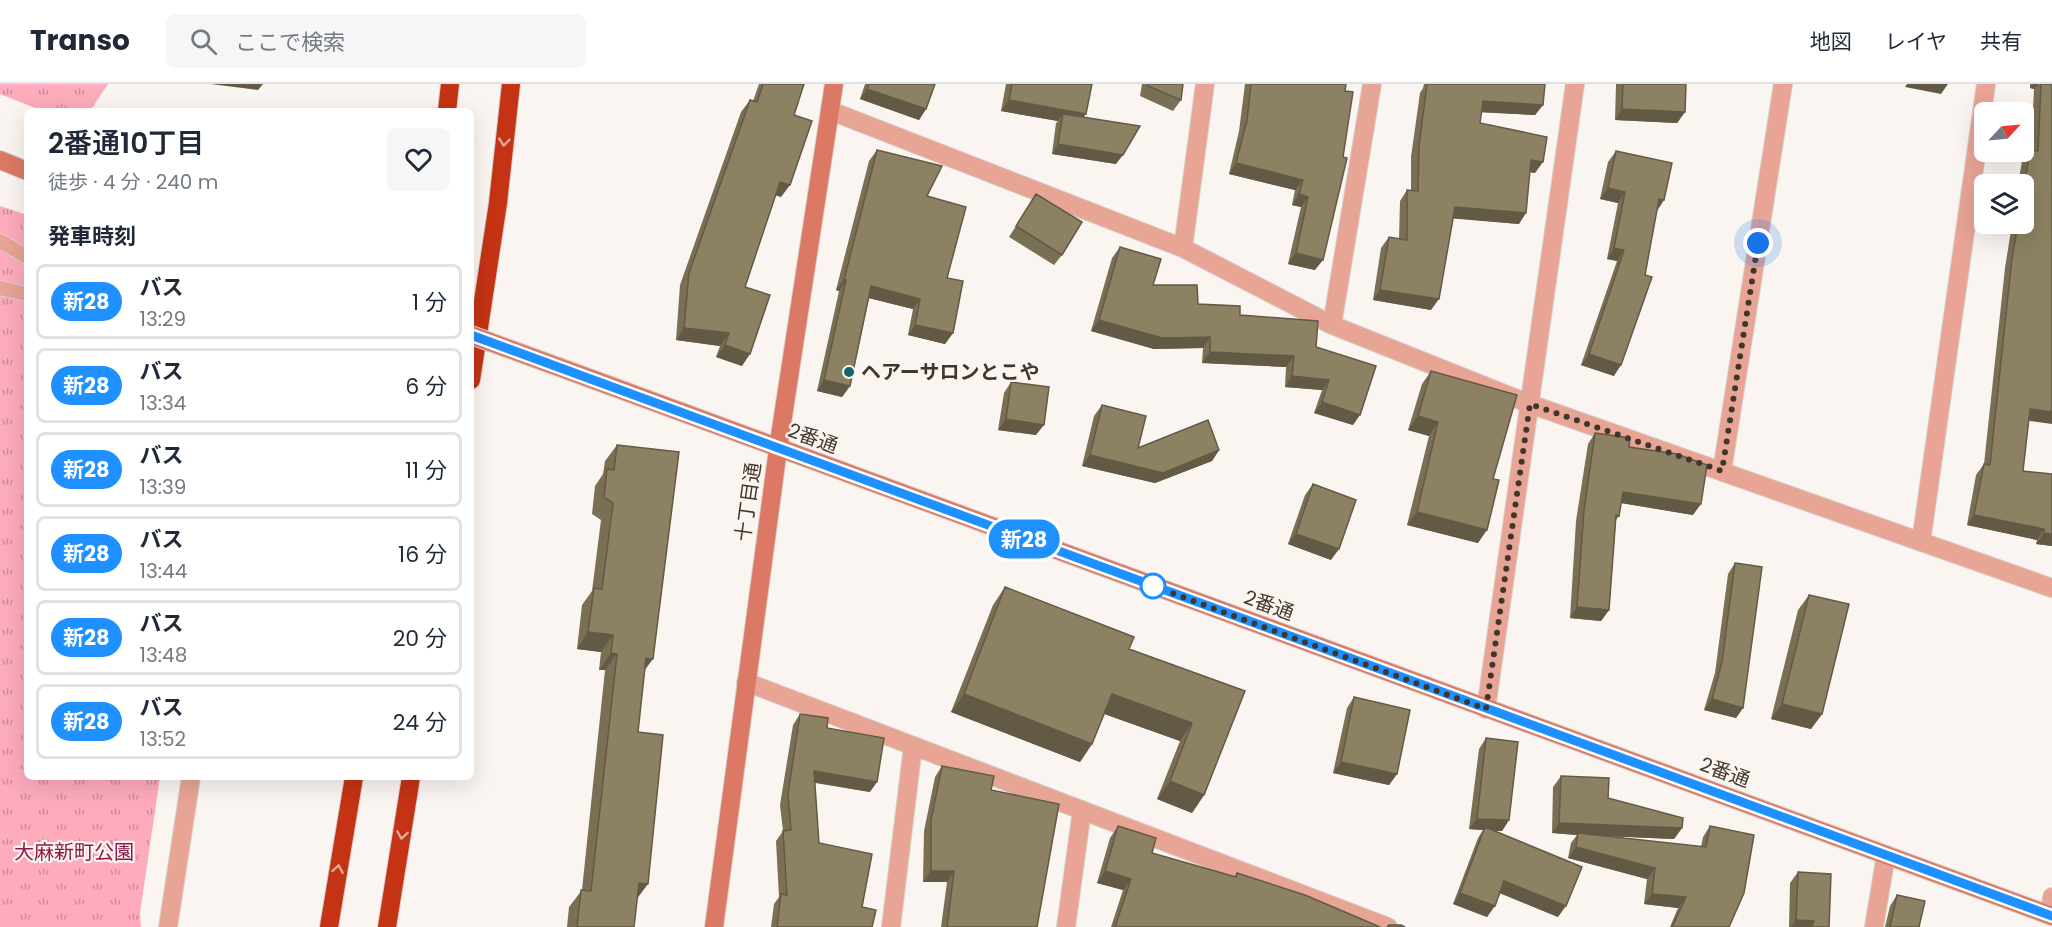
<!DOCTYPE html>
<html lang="ja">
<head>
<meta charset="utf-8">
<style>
  :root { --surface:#fff; --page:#f6f6f7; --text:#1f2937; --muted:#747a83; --line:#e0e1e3 }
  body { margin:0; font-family:Poppins,"Noto Sans JP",sans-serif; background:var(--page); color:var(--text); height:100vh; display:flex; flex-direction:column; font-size:22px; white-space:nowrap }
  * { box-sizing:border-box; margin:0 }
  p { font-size:20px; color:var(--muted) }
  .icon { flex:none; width:33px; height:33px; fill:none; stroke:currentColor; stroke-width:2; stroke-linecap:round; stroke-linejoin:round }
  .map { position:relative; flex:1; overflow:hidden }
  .details { position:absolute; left:24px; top:24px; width:450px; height:672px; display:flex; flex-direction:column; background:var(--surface); border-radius:9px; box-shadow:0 6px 24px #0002 }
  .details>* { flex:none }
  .badge { padding:0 12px; border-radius:20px; font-size:21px; line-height:39px }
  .needle { width:39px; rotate:64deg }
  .tools { position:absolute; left:1974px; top:18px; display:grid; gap:12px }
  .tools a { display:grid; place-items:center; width:60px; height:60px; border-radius:9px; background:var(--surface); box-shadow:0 6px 24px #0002; font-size:30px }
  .you { position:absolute; width:30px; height:30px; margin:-15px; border:4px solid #fff; border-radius:50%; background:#1a73e8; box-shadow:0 0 0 9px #1a73e833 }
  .map>.badge { position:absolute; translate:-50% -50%; box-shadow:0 0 0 3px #fff }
  h2 { padding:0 24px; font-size:22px; line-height:54px }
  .round { display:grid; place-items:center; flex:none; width:63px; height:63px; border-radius:9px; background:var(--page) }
  .overview { display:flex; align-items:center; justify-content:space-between; height:102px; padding:0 24px }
  h1 { font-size:28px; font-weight:600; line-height:45px }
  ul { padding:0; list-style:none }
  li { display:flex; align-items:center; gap:18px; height:75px; margin:0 12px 9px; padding:0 12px; border:3px solid var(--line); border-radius:9px }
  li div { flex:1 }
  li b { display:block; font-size:22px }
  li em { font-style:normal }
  li .badge { min-width:66px; font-weight:700; text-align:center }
  header { display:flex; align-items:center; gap:36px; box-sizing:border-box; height:84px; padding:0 30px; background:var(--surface); border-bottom:2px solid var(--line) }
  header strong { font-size:28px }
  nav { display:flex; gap:33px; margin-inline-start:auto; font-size:21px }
  .search { width:420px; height:54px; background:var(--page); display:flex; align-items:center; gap:15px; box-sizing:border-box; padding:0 21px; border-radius:9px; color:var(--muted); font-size:22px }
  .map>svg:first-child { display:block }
  .grass { fill:url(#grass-tufts) }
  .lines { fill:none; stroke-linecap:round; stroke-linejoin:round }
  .lane-casing { stroke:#d6cfca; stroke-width:16 }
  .street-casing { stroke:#d6cfca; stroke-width:20 }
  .secondary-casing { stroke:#d6cfca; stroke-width:20 }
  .highway-casing { stroke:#d6cfca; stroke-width:20 }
  .lane { stroke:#e8a495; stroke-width:14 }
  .street { stroke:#e8a495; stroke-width:18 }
  .secondary { stroke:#db7964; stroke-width:18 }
  .highway { stroke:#c43314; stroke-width:18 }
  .secondary-bridge-casing { stroke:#d6cfca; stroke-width:20; stroke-linecap:butt }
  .secondary-bridge { stroke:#db7964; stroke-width:18 }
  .wall { fill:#796f55 }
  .shaded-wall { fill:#635a45 }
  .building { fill:#8d8163; stroke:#635a45; stroke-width:1.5 }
  .oneway { stroke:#e5a799 }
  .line-casing { stroke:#fff; stroke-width:14 }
  .line { stroke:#1e90ff; stroke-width:9 }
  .walk { stroke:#41362c; stroke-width:6; stroke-dasharray:0 10.8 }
  .poi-dot { fill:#15646b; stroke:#fbf5f1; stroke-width:2 }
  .stop-dot { fill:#fff; stroke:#1e90ff; stroke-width:3 }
  .labels { text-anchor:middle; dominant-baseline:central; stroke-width:4.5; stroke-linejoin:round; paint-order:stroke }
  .poi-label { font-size:20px; font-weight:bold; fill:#41362c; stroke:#fbf5f1; text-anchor:start }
  .street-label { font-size:20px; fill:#41362c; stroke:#fbf5f1 }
  .park-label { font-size:20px; fill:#901846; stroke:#fbf5f1 }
</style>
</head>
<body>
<header>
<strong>Transo</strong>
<div class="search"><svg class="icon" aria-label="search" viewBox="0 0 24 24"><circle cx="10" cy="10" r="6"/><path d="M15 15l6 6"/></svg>ここで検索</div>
<nav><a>地図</a><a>レイヤ</a><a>共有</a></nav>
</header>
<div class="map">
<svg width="2052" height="843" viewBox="0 0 2052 843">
  <defs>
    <pattern id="grass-tufts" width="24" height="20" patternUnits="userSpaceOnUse" patternTransform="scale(1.5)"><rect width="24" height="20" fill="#fdabbd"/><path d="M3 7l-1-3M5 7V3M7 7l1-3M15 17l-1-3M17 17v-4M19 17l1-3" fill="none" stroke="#ce8c9a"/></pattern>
  </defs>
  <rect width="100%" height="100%" fill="#fbf5f1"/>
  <!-- grass -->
  <path class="grass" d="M0 0H108L90 27H43L0 10Z
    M0 122 27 131V693H160L140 829 141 843H0Z"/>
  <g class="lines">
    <!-- lane casing -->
    <g class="lane-casing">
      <path id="lane" d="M0 157 27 173
        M0 204 27 210"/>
    </g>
    <!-- street casing -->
    <g class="street-casing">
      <path id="street" d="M831 27 1183 164 1332 241 1530 320 2052 504
        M1183 164 1205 0
        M1332 241 1372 0
        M1722 387 1783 0
        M1921 458 1986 0
        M746 598 1388 843
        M1486 625 1575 0
        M2050 831 2052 813
        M168 843 191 693
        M891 843 913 662
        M1066 843 1082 726
        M1874 843 1886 771"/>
    </g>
    <!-- secondary casing -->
    <g class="secondary-casing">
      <path id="secondary" d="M0 76 27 87
        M608 301 2052 832
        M714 843 778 365 834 0"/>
    </g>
    <!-- highway casing -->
    <g class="highway-casing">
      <path id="highway" d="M447 27 450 0
        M471 296 498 119 511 0
        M329 843 354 693
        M387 843 411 693"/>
    </g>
    <!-- lane -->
    <use href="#lane" class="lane"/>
    <!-- street -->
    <use href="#street" class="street"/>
    <!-- secondary -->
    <use href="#secondary" class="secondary"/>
    <!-- highway -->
    <use href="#highway" class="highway"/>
    <!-- secondary-bridge casing -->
    <g class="secondary-bridge-casing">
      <path id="secondary-bridge" d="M471 251 608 301"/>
    </g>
    <!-- secondary-bridge -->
    <use href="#secondary-bridge" class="secondary-bridge"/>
  </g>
  <!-- wall -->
  <path class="wall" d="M759 0H804L794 31 781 113 776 111 745 203 742 282 716 273 720 262 676 256 680 201 741 28 750 16 753 17Z
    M865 0H935L926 25 919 36 860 15Z
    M1006 0H1092L1084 33 1116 80 1052 70 1056 39 1058 37 1001 27Z
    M1142 0H1183L1181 16 1173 27 1140 12Z
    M1245 0H1346L1315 186 1288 180 1301 123 1292 121 1295 106 1229 90 1239 47Z
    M1424 0H1545L1543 21 1535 31 1481 28 1480 39 1535 89 1530 88 1519 140 1453 134 1431 226 1373 216 1381 164 1389 153 1399 155 1400 117 1407 106 1411 107V73L1420 9 1423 4Z
    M1616 0H1686L1685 28 1677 39 1615 36Z
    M2030 0H2052L2029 337 2023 387 2052 390V462L2036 460 2037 456 1967 441 1976 391 1984 380 2005 184 2012 140H2024V100H2018L2022 77 2030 66H2031L2034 5 2030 4Z
    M877 66 927 112 947 194 953 249 945 260 908 251 913 225 869 214 850 302 842 313 817 307 839 207 836 206 869 77Z
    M1616 67 1657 126 1614 292 1581 281 1617 177 1607 175 1618 119 1600 115 1608 78Z
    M1036 110 1062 171 1054 181 1009 153Z
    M1120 163 1153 201 1198 220 1240 231 1316 263 1353 341 1314 329 1322 306 1285 303 1286 283 1202 279 1203 264 1154 265 1091 247 1112 174Z
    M1431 287 1493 395 1478 459 1407 441 1429 352 1408 346 1422 300Z
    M1011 298 1036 351 998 346 1004 309Z
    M1102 321 1138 364 1219 366 1212 377 1155 399 1082 382 1094 332Z
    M1595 349 1629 363 1693 431 1621 419 1619 432 1616 436 1609 526 1601 537 1570 534 1576 437 1588 360Z
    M617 361 645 586 638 648 637 814 634 843H567L569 823 582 806 605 586H599L601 568 577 565 582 521 592 507 601 436 592 430 595 402 603 390 605 377Z
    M1313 400 1331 476 1288 460 1305 411Z
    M1735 479 1743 624 1736 634 1704 626 1715 589 1728 490Z
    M1005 503 1129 565 1245 607 1204 711 1192 729 1157 715 1180 657 1104 630 1092 660 1080 678 951 628 993 521Z
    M1809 511 1822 630 1811 645 1771 635 1798 526Z
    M1354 613 1397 690 1389 701 1333 689 1347 624Z
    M800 630 827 644 870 708 815 699 819 759 862 823 872 843H771L774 820 779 813 776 757 783 747 780 721 793 641Z
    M1486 654 1509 736 1502 747H1494L1558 833 1500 809 1487 833 1453 820 1478 754 1483 746 1469 745 1479 665Z
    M942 682 991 706 1037 843H941L947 798H923L924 747 935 693Z
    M1561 692 1608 714 1682 744 1674 755 1608 752 1701 763 1703 753 1710 742 1729 843H1670L1678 824 1644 820 1647 795 1568 774 1571 759 1577 751 1552 749 1553 703Z
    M1118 742 1152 769 1234 793 1237 789 1380 843H1111L1123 806 1097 799 1110 754Z
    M1798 788 1829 843H1789L1790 799Z
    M1897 811 1919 843H1885L1890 822Z"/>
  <!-- shaded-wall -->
  <path class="shaded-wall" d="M211 0H263L258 6Z
    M1907 0H1948L1941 10 1905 3Z
    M2033 0H2038L2034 5 2030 4Z
    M867 5 926 25 919 36 860 15Z
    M1009 16 1086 30 1078 41 1063 30 1058 37 1001 27Z
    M1483 17 1543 21 1535 31 1475 28Z
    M1622 25 1685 28 1677 39 1615 36Z
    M1058 60 1123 71 1116 80 1052 70Z
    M1531 76 1543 78 1535 89 1523 87Z
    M1236 79 1303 96 1295 106 1229 90Z
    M780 98 790 101 781 113 772 110Z
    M1608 104 1625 108 1618 119 1600 115Z
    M1299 110 1308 113 1301 123 1292 121Z
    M1659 115 1664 116 1657 127Z
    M1455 123 1526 129 1519 140 1447 134Z
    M1614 164 1624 166 1617 177 1607 175Z
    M1296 169 1323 176 1315 186 1288 180Z
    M844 196H846L839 207 836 206Z
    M871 202 920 215 913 225 864 213Z
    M1380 206 1439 215 1431 226 1373 216Z
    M1099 236 1210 253 1203 264 1154 265 1091 247Z
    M915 241 953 249 945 260 908 251Z
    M684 244 729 249 720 262 676 256Z
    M725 261 750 270 742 282 716 273Z
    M1210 268 1294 272 1286 283 1202 279Z
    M1589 270 1621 281 1614 292 1581 281Z
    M1292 292 1329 296 1322 306 1285 303Z
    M824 296 850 302 842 313 817 307Z
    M1322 318 1360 331 1353 341 1314 329Z
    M2030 325 2052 328V340L2023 336Z
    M1418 332 1438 338 1429 352 1408 346Z
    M1006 335 1044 341 1036 351 998 346Z
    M1219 366 1212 377 1155 399 1082 382 1090 371Z
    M1623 408 1701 420 1693 431 1615 418Z
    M1417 428 1487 446 1478 459 1407 441Z
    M1974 431 2044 445 2037 456 1967 441Z
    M2044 449 2052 450V462L2036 460Z
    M1296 450 1339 465 1331 476 1288 460Z
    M1577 523 1609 526 1601 537 1570 534Z
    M588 548 613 551 601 568 577 565Z
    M611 569 617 570 605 586H599Z
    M646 574 653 575 641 591Z
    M964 610 1092 660 1080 678 951 628Z
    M1112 610 1192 639 1180 657 1099 628Z
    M1712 615 1743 624 1736 634 1704 626Z
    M1782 620 1822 630 1811 645 1771 635Z
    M1341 678 1397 690 1389 701 1333 689Z
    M814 687 877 698 870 708 807 697Z
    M1170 697 1204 711 1192 729 1157 715Z
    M1477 735 1509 736 1502 747 1484 746 1485 743 1483 746 1469 745Z
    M1559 739 1682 744 1674 755 1578 751V749L1577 751 1552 749Z
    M1576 763 1655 784 1647 795 1568 774Z
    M931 787H954L947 798H923Z
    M1105 787 1131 795 1123 806 1097 799Z
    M1504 797 1566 822 1558 833 1497 808Z
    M639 799 648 800 636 816Z
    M1460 809 1495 822 1487 833 1453 820Z
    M1652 810 1686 813 1678 824 1644 820Z
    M1796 836 1814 837 1810 843H1791Z"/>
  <!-- building -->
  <path class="building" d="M763 0H804L794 31 812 37 790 101 780 98 745 203 770 211 750 270 725 261 729 249 684 244 689 189 750 16 757 18Z
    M869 0H935L926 25 867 5Z
    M1012 0H1092L1086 30 1009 16Z
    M1148 0H1183L1181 16 1148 2Z
    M1251 0H1346L1345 7 1353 8 1343 73 1347 74 1323 176 1296 169 1308 113 1299 110 1303 96 1236 79 1247 36Z
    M1427 0H1545L1543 21 1483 17 1480 39 1547 53 1543 78 1531 76 1526 129 1455 123 1439 215 1380 206 1389 153 1407 156V106L1418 107 1419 62Z
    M1623 0H1686L1685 28 1622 25Z
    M2041 0H2052V328L2030 325 2023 387 2052 390V450L2044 449V445L1974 431 1984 380 1990 381 2012 174 2018 140H2024V104L2030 66 2038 67Z
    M1063 30 1140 42 1123 71 1058 60Z
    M877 66 942 82 927 112 966 123 947 194 963 197 953 249 915 241 920 215 871 202 850 302 824 296 846 196H844Z
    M1616 67 1672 79 1664 116 1659 115 1645 191 1652 193 1621 281 1589 270 1624 166 1614 164 1625 108 1608 104Z
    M1036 110 1082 138 1062 171 1016 142Z
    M1120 163 1161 175 1153 201H1197L1198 220 1240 222V231L1318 237 1316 263 1376 282 1360 331 1322 318 1329 296 1292 292 1294 272 1210 268V253L1162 254 1099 236Z
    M1431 287 1517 311 1493 395 1499 396 1487 446 1417 428 1438 338 1418 332Z
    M1011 298 1049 303 1044 341 1006 335Z
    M1102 321 1146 332 1138 364 1208 336 1219 366 1163 389 1090 371Z
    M1595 349 1630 354 1629 363 1677 370 1707 381 1701 420 1623 408 1619 432 1616 431 1609 526 1577 523 1584 426Z
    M617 361 679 368 653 575 646 574 638 648 663 651 648 800 639 799 634 843H577L581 806 591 807 617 570 611 569 613 551 588 548 594 504 602 505 613 419 604 413 607 385 614 386Z
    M1313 400 1356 416 1339 465 1296 450Z
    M1735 479 1762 483 1743 624 1712 615 1722 578Z
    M1005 503 1134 553 1129 565 1245 607 1204 711 1170 697 1192 639 1112 610 1092 660 964 610Z
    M1809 511 1849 520 1822 630 1782 620Z
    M1354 613 1410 626 1397 690 1341 678Z
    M800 630 828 634 827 644 884 654 877 698 814 687 819 759 872 770 862 823 876 826 872 843H777L781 810 787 811 783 747 791 746 788 710Z
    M1486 654 1518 658 1509 736 1477 735Z
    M942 682 994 692 991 706 1059 720 1037 843H947L954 787H931V736Z
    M1561 692 1609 694 1608 714 1683 734 1682 744 1559 739Z
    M1118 742 1156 754 1152 769 1236 793 1237 789 1305 811 1380 843H1115L1131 795 1105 787Z
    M1710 742 1754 751 1744 809 1729 843H1672L1686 813 1652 810 1655 784 1576 763 1578 749 1706 763Z
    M1485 743 1582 783 1566 822 1504 797 1495 822 1460 809Z
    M1798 788 1831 790 1829 843H1811L1814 837 1796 836Z
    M1897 811 1925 817 1919 843H1890Z
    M1389 841H1401L1405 843H1387Z"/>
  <!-- one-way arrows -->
  <defs><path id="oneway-chevron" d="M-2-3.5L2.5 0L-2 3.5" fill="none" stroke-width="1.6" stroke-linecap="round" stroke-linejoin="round" transform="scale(1.5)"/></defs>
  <g class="oneway">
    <use href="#oneway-chevron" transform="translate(504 58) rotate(96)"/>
    <use href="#oneway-chevron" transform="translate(402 751) rotate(99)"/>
    <use href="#oneway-chevron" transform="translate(338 785) rotate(-80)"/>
  </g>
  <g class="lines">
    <!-- line casing -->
    <g class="line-casing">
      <path id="line" d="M471 251 2052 832"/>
    </g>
    <!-- line -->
    <use href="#line" class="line"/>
    <!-- walk -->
    <path class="walk" d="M1153 502 1486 625 1530 320 1722 387 1758 159"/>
  </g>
  <!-- markers -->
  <circle class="poi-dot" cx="849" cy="288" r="6"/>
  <circle class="stop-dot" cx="1153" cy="502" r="12"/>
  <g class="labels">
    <!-- poi labels -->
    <g class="poi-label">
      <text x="861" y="288">ヘアーサロンとこや</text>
    </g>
    <!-- street labels -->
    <g class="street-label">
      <text transform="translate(813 354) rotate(20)">2番通</text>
      <text transform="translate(748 418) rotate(-82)">十丁目通</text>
      <text transform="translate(1269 521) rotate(20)">2番通</text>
      <text transform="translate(1725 688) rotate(20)">2番通</text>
    </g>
    <!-- park labels -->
    <g class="park-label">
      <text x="74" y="768">大麻新町公園</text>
    </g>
  </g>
</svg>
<div class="tools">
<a><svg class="needle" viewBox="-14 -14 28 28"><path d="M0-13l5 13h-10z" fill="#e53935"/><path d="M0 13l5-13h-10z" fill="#747a83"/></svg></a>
<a><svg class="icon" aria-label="layers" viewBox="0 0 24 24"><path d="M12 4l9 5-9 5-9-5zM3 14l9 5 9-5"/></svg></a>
</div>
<div class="you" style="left:1758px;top:159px"></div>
<b class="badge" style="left:1024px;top:455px;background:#1e90ff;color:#fff">新28</b>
<section class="details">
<div class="overview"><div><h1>2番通10丁目</h1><p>徒歩 · 4 分 · 240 m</p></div><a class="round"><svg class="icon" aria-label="heart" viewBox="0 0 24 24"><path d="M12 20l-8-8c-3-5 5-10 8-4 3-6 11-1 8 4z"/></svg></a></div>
<h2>発車時刻</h2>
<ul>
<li><span class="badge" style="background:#1e90ff;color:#fff">新28</span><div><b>バス</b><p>13:29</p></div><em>1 分</em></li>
<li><span class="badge" style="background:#1e90ff;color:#fff">新28</span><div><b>バス</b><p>13:34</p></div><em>6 分</em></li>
<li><span class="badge" style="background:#1e90ff;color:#fff">新28</span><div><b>バス</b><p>13:39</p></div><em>11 分</em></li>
<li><span class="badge" style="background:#1e90ff;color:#fff">新28</span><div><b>バス</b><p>13:44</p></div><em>16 分</em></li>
<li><span class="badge" style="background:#1e90ff;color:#fff">新28</span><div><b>バス</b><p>13:48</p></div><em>20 分</em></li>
<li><span class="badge" style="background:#1e90ff;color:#fff">新28</span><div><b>バス</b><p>13:52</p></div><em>24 分</em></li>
</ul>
</section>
</div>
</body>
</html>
